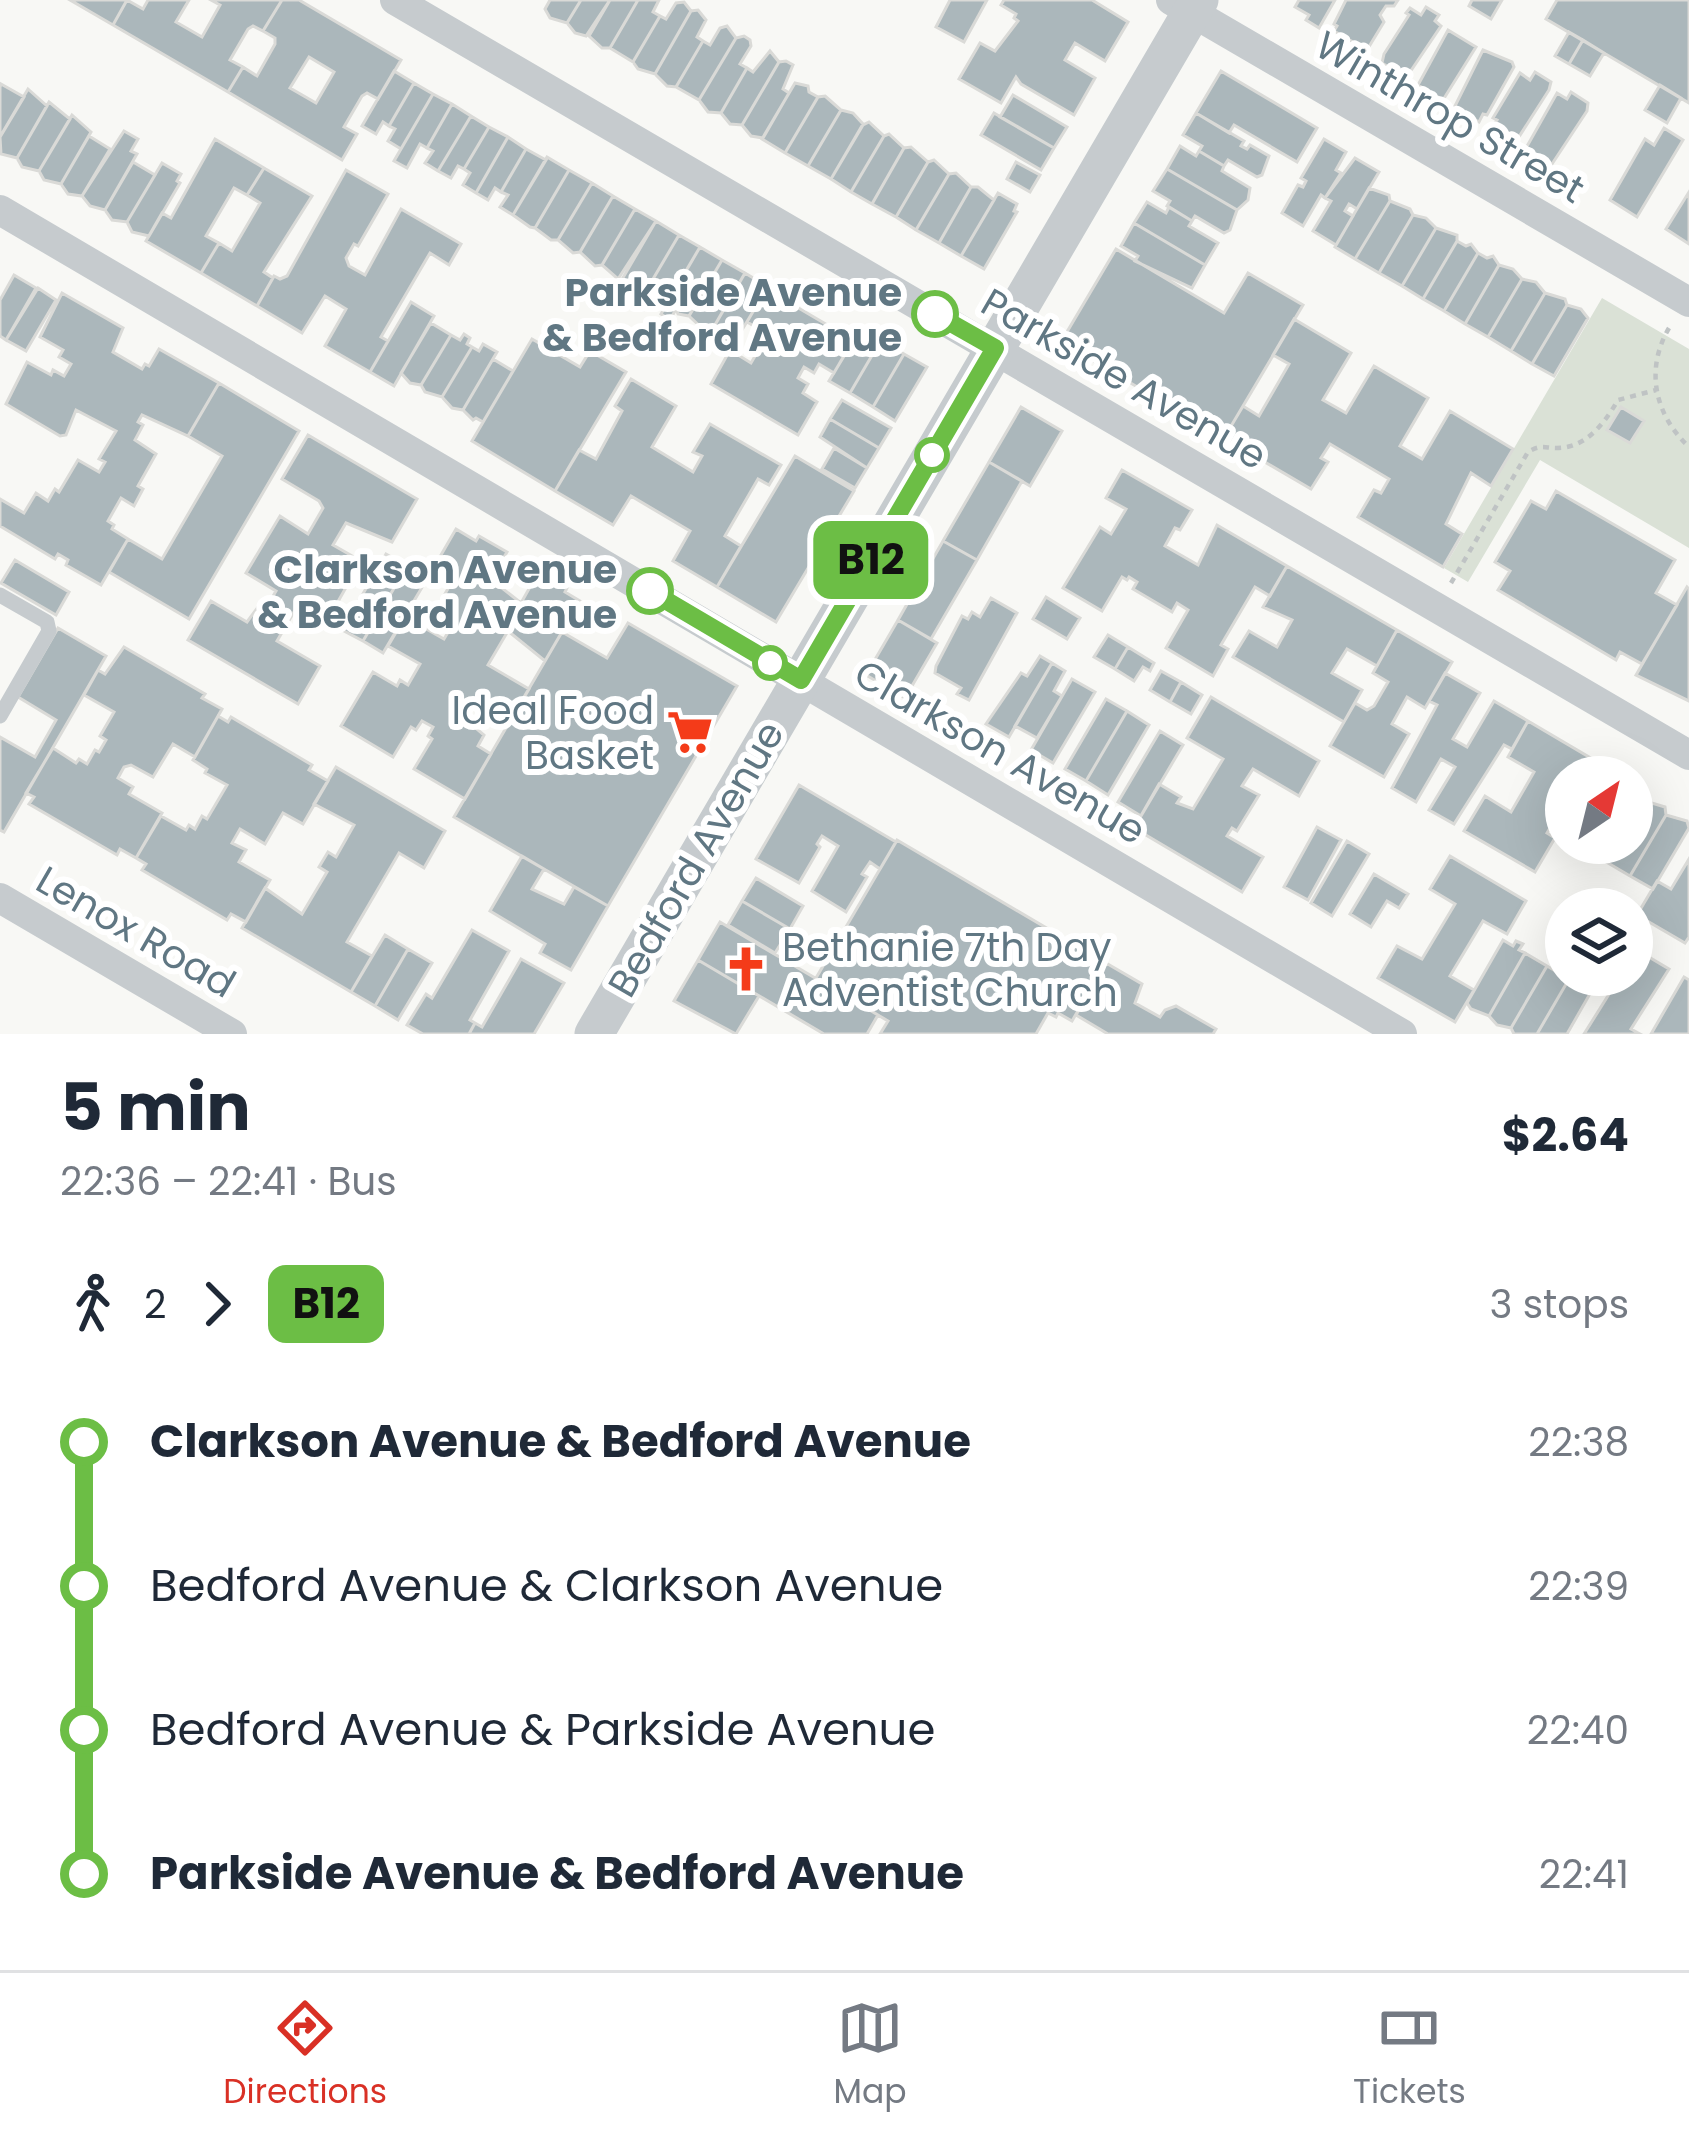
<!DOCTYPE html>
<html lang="en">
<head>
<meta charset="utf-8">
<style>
  :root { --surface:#fff; --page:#f6f6f7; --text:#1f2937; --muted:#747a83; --line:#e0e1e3; --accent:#d93025 }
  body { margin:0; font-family:Poppins,sans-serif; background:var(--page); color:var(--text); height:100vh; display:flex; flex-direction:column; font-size:45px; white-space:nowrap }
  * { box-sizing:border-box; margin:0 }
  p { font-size:39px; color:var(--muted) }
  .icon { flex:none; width:66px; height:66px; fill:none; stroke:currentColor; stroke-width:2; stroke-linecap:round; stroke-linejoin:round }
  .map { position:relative; height:1034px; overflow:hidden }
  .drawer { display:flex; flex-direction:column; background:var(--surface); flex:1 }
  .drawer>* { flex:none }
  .badge { padding:0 24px; border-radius:18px; font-size:42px; line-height:78px }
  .needle { width:78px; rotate:35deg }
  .tools { position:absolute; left:1545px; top:756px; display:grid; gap:24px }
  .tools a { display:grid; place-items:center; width:108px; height:108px; border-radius:50%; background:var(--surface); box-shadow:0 12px 48px #0002; font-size:60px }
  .map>.badge { position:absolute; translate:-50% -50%; box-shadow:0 0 0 6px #fff }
  .legs { display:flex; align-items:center; gap:18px; height:132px; padding:0 60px; font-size:39px }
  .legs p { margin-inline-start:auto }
  .head { display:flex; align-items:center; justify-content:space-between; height:204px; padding:0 60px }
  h1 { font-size:66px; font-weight:700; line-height:90px }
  ul { padding:0 60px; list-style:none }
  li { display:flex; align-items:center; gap:42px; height:144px; font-size:45px }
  li i { display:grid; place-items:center; width:18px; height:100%; margin:0 15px; background:currentColor }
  li i::after { content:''; width:30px; height:30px; margin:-15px; border:9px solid; border-radius:50%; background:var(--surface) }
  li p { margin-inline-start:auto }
  li:first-child i { background:linear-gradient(#0000 50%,currentColor 0) }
  li:last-child i { background:linear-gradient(currentColor 50%,#0000 0) }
  .dock { display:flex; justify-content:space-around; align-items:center; height:168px; border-top:3px solid var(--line); background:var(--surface); font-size:33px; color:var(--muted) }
  .dock a { display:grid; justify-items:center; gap:6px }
  .dock .active { color:var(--accent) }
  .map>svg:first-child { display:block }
  .green { fill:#dae1d6 }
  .building { fill:#abb7bb; stroke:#dadad7; stroke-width:3; fill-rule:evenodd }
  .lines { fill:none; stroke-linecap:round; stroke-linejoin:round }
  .path { stroke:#bfc3c4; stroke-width:4.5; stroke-dasharray:6 6; stroke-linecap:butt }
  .service { stroke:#c6cbce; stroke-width:15 }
  .minor { stroke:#c6cbce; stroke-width:30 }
  .tertiary { stroke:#c6cbce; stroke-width:39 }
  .line-1-casing { stroke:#fff; stroke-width:27 }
  .line-1 { stroke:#6cbe45; stroke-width:18 }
  .stop-1-dot { fill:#fff; stroke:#6cbe45; stroke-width:6 }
  .labels { text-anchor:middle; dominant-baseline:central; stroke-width:12; stroke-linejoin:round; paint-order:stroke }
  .street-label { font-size:39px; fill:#607783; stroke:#fff }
  .stop-label { font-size:39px; font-weight:bold; fill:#607783; stroke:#fff; text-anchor:end }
  .poi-label { font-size:39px; fill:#607783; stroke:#fff; text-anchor:end }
</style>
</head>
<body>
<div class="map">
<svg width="1689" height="1034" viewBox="0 0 1689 1034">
  <rect width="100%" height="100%" fill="#f8f8f5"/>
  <!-- green -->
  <path class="green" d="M1602 298 1689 349V548L1540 460 1468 582 1444 568Z"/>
  <!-- building -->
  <path class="building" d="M70 0H127L113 25Z
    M127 0 143 9 148 0H189L176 22 202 37 220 5 211 0H282L263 31 253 26 248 29 230 60 243 67 228 92 113 25Z
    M282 0H299L401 60 378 99 367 93 362 96 344 127 357 134 342 160 228 92 243 67 257 76 275 44V38L263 31ZM309 57 334 72 316 103 290 88Z
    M550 0H581L567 23 550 18 545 9Z
    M581 0H610L586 36 575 33 567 23Z
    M610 0H638L610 48H602L589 36Z
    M638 0H659L653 12 660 16 633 62 610 48Z
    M950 0H987L964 42 936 27Z
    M1004 0H1092L1128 22 1105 61 1075 43 1065 60 1095 78 1074 115 1021 84 1016 77 1001 103 959 79 980 43 995 51 1018 21 1014 18 1016 14 1001 5Z
    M1299 0H1335L1319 28 1306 20 1309 15 1295 7Z
    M1346 0H1398L1394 6H1386L1380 15 1384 22 1367 50 1334 31 1337 26 1334 24Z
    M1472 0H1502L1491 19 1469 6Z
    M1557 0H1689V103L1546 19Z
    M684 2 691 11 655 74 638 69 633 62 660 16 666 19 676 3Z
    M1426 7 1439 15 1435 21 1441 26 1406 78 1382 63 1384 54 1409 15 1406 13 1410 8 1421 15Z
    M698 10 706 20 697 37 703 41 676 87 667 86 655 74 691 11Z
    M727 26 736 38 699 100 676 87 703 41 710 45 720 28Z
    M1448 30 1476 47 1443 100 1418 85Z
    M1569 32 1583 40 1569 64 1555 56Z
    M744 36 750 40 751 46 740 64 747 68 721 113 708 112 699 100 736 38Z
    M1583 40 1604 53 1590 76 1569 64Z
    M1483 50 1512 62 1514 67 1487 115 1483 114 1479 122 1454 108Z
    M770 51 779 62 742 125 730 124 721 113 747 68 753 72Z
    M786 61 793 65 783 89 789 93 763 138 751 136 742 125 779 62Z
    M394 71 414 83 389 126 383 122 376 134 362 126Z
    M1221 71 1317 128 1297 162 1234 125 1229 133 1196 113Z
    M1535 72 1551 82 1549 90 1515 143 1491 128 1497 120 1493 118 1520 73 1530 80Z
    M414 83 433 94 401 149 388 141 395 129 389 126Z
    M795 83 808 86 809 92 818 97 785 153 762 139Z
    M1 84 24 97 0 137V87Z
    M1660 85 1681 98 1667 123 1645 110Z
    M28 89 47 106 17 158 1 154 0 137Z
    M1571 92 1588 103 1587 111 1552 164 1526 148 1557 93 1567 99Z
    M433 94 452 104 427 148 420 144 407 168 394 161Z
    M1013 95 1067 127 1054 148 1000 117Z
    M825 96 841 110 808 166 785 153 818 97Z
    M49 102 70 119 39 171 22 167 17 158Z
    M452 104 471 116 438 171 425 163 433 151 427 148Z
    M841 110 853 113 863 124 831 179 808 166Z
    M994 113 1054 148 1041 170 981 135Z
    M1196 113 1244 141 1241 146 1247 149 1250 145 1269 156 1262 175 1257 177 1228 160 1224 166 1199 151 1202 146 1183 135Z
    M72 115 91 132 61 184 44 180 39 171Z
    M471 116 489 127 464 169 458 166 451 178 438 171Z
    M869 122 884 136 851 192 831 179 863 125Z
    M489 127 508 137 476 193 463 185 470 173 464 169Z
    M1664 128 1683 140 1637 217 1610 200 1645 139 1654 145Z
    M124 131 138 139 131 151 137 154 105 210 90 206 82 196Z
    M889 134 904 148 872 204 851 192 884 136Z
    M89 136 110 149 82 196 68 194 61 184Z
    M508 137 526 149 501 192 495 188 488 200 476 193Z
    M215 139 264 168 247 195 234 188 206 236 219 243 201 273 146 241 162 213 171 218Z
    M1324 139 1346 152 1336 170 1341 173 1325 198 1321 195 1303 226 1282 213 1298 185 1303 187 1306 181 1301 178Z
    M1180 146 1196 156 1199 151 1224 166 1222 171 1250 188 1248 200 1237 210 1167 169Z
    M911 147 928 162 896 217 872 204 904 148Z
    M526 149 546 160 513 215 500 207 508 195 501 192Z
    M547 157 569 170 535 228 530 227 513 215Z
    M1355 158 1379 172 1357 209 1349 204 1345 211 1353 216 1336 245 1313 231 1331 201 1325 198Z
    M934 160 949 174 916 230 896 217 928 162Z
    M133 162 155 175 127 222 112 220 105 210Z
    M1016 162 1040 175 1030 192 1007 179Z
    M162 163 181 174 177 181 180 183 149 236 132 232 127 222Z
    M264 168 312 196 264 272 273 278 257 306 201 273 219 243 232 251 260 203 247 195Z
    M1167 169 1237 210 1230 230 1224 233 1195 216 1192 221 1167 206 1170 201 1153 191Z
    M346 170 388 194 358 246 354 244 346 258 349 266 365 275 401 209 461 244 449 265 430 253 381 337 388 341 370 372 325 346 346 309 325 296 302 333 257 306 274 276 280 279 287 276Z
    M569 170 592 183 558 240H551L535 228Z
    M956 173 971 187 939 243 916 230 949 174Z
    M592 183 613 196 580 252 573 253 558 240Z
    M971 187H978L994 200 961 256 939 243Z
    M1369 188 1389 195 1390 201 1355 259 1335 247Z
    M1689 192V244L1666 229Z
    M998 193 1017 204 1014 211 1017 212 984 269 961 256Z
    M613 196 635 209 602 265 595 266 580 252Z
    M1390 201 1410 209 1413 215 1379 273 1355 259Z
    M1147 202 1166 213 1169 207 1192 221 1189 226 1218 243 1205 265 1134 223Z
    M635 209 656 221 618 279 602 265Z
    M1413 215 1426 218 1436 228 1402 286 1379 273Z
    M656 221 679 235 646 291 640 292 632 283 626 294 617 288Z
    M1134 223 1205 265 1192 288 1135 261 1138 256 1121 246Z
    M1436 228 1457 235V241L1423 299 1402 286Z
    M679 235 700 247 667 303 661 304 654 296 648 306 640 301Z
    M1457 241 1466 246 1471 244 1478 253 1444 311 1423 299Z
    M700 247 722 260 689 316 678 314 676 309 670 320 661 314Z
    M1116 249 1224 313 1248 273 1303 305 1224 438 1061 342Z
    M1478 253 1487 258 1493 256 1499 265 1465 324 1444 311Z
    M722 260 745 273 712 330 705 331 689 316Z
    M1499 265 1513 269 1522 279 1488 337 1465 324Z
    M745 273 768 287 734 343H727L712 330Z
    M14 275 36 288 6 340 0 336V300Z
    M1522 279 1536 282 1545 293 1511 351 1488 337Z
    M38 288 56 300 26 351 6 340Z
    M766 289 853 340 834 373 819 364 814 373 804 367 798 378 808 384 803 393 817 402 798 435 711 384 730 350 751 363 768 334 747 322Z
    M62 293 123 328 113 352 142 369 145 364 149 366 159 349 219 383 188 436 142 415 138 422 143 425 135 440 156 454 138 486 143 489 134 506 121 498 108 521 114 525 112 529 128 539 101 585 66 565 68 560 58 554 55 559 0 526V499L24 513 36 493 48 501 55 489 59 492 78 460 99 472 105 462 99 459 116 431 76 410 66 435 60 436 6 404 27 362 51 375 53 370 64 376 71 364 59 357 63 350 40 337Z
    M1545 293 1565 299 1567 305 1532 364 1511 351Z
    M411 302 434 316 394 386 370 372Z
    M1567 305 1581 309 1588 318 1554 376 1532 364Z
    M1294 319 1351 353 1323 400 1346 413 1374 366 1428 398 1400 446 1422 459 1450 411 1513 449 1491 486 1471 473 1446 524 1462 534 1443 567 1358 517 1374 490 1381 493 1389 479 1330 444 1321 458 1328 462 1311 489 1224 438 1243 406 1259 416 1289 364 1273 355Z
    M431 323 451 335 421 385 410 383 401 373Z
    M861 328 881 340 850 393 829 381Z
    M464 334 470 338 467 344 472 347 442 397 425 392 421 385 451 335 460 340Z
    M532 339 580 367 590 351 626 372 555 491 472 441Z
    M881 340 904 354 873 407 850 393Z
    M483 344 497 352 463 410 452 408 442 397 472 347 479 351Z
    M904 354 927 367 895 421 873 407Z
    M493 359 513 371 483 422 476 418 473 420 463 410Z
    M631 379 676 406 652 447 693 472 702 456 693 452 710 424 781 465 769 485 758 479 725 536 741 546 717 587 673 561 690 531 631 496 613 525 555 491 579 450 596 459 622 411 615 406Z
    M219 383 299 431 189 619 109 572 128 539 162 559 222 456 188 436Z
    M842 400 891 428 879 448 830 419Z
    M1021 407 1062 431 1030 486 989 462Z
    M1621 407 1644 421 1630 443 1607 430Z
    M830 419 879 448 867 468 820 437Z
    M308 435 417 499 392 542 346 523 333 545 361 561 323 628 294 612 277 641 320 666 298 704 188 640 211 601 247 622 264 599 269 603 276 591 246 573 280 516 308 534 323 508 319 501 282 479Z
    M834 448 867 468 855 488 822 469Z
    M795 456 854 491 776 622 717 587Z
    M989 462 1022 481 977 560 943 541Z
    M1122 470 1192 510 1180 530 1175 528 1165 546 1198 565 1217 525 1287 566 1270 596 1255 587 1221 645 1228 649 1213 676 1166 648 1188 610 1177 603 1172 612 1133 589 1137 582 1129 577 1127 580 1122 577 1102 611 1063 588 1100 527 1111 534 1126 509 1106 498Z
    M1556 491 1675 560 1656 593 1677 605 1642 664 1620 652 1616 660 1498 590 1510 571 1495 562 1531 501 1546 509Z
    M456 529 476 541 479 536 507 552 488 584 502 588 521 603 539 571 567 588 565 592 580 601 545 661 508 631 488 665 529 689 512 718 476 697 464 718 484 735 478 746 491 754 465 799 414 769 432 739 428 736 433 727 422 721 416 730 411 727 393 757 341 726 373 672 397 686 400 680 408 685 420 664 388 646 405 617 444 639 456 619 437 608 450 585 430 574Z
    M943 541 977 560 931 639 898 620Z
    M386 554 407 566 363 641 342 630Z
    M15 560 69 592 56 615 1 583Z
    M407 566 427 579 383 653 363 641Z
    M1287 566 1397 630 1377 666 1347 649 1332 673 1362 690 1344 722 1233 657 1249 631 1277 647 1292 620 1263 607Z
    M1687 587 1689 589V701L1636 675Z
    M1046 597 1080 618 1067 639 1033 619Z
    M991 598 1017 613 969 700 957 694 961 688 935 673 936 666 962 616 968 619 972 612 980 617Z
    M898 620 937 643 905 698 866 675Z
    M628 623 737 686 608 906 454 817 562 632 607 658Z
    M58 628 106 656 4 832 0 830V737L35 757 56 720 18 697Z
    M1397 630 1452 662 1425 708 1407 697 1392 724 1409 734 1384 777 1330 746 1355 703 1367 710 1374 706 1388 682 1373 673Z
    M1108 635 1128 647 1115 669 1094 657Z
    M124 647 205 694 202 698 222 709 195 757 173 744 153 777 131 765 124 767 118 778 133 787 129 794 162 813 136 858 120 849 117 855 29 804 34 797 26 793 53 748 76 763 79 759 87 764 95 750 99 752 106 740 100 736 114 712 84 695 98 670 105 674Z
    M1128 647 1154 663 1150 671 1143 667 1134 681 1115 669Z
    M1040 656 1052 663 1009 737 986 724 1021 673 1027 676Z
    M1052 663 1065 671 1054 691 1062 696 1037 738 1015 726Z
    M1161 671 1181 682 1170 702 1150 690Z
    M1445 673 1480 693 1453 739 1467 747 1494 701 1528 721 1512 749 1504 745 1454 824 1429 810 1455 767 1441 759 1416 802 1392 788 1437 705 1429 701Z
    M1072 679 1095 692 1053 763 1031 750Z
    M1181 682 1202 695 1191 714 1170 702Z
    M1211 697 1319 761 1299 796 1253 769 1242 786 1259 795 1237 831 1232 828 1227 836 1263 857 1242 892 1134 828 1159 784 1181 797 1177 803 1193 809 1223 759 1187 738Z
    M1106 699 1127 711 1086 781 1065 769Z
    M1127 711 1149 725 1108 795 1086 781Z
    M218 716 228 722 231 717 312 765 309 770 328 781 303 824 283 813 265 844 240 829 232 843 246 850 239 862 270 880 246 922 231 914 227 920 142 870 146 864 136 858 161 816 186 830 189 825 195 829 202 816 207 819 227 785 205 773 207 769 193 760Z
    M1528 721 1606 767 1600 777H1566L1562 793 1566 801 1547 833 1555 838 1535 872 1464 831 1485 796 1511 812 1534 772 1508 757Z
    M1160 731 1183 745 1141 816 1118 802Z
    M336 767 445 831 424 868 399 853 347 942 372 956 351 992 242 928 265 888 302 914 327 872 319 867 328 852 336 857 354 825 314 804Z
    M799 785 896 842 880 869 870 862 862 874 867 877 846 912 812 891 838 846 822 836 817 844 820 847 799 883 756 859Z
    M1645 801 1665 807 1666 815 1630 876 1608 863 1620 843H1632V823Z
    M1666 815 1687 821 1689 828 1653 889 1630 876Z
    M1317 827 1341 840 1308 900 1284 887Z
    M897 840 1106 963 1072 1021 1058 1013 1056 1017 1048 1013 1036 1034H880L888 1021 816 978Z
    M1347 841 1369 854 1332 916 1311 903Z
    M1590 843H1620L1608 863 1585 850Z
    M522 856 544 869 532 889 564 904 574 887 608 906 571 970 540 953 545 944 490 911Z
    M1450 856 1526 901 1507 934 1483 921 1450 976 1474 990 1455 1022 1378 978 1397 946 1422 959 1455 904 1430 889Z
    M1689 859V937L1685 943 1637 915 1657 881 1671 889Z
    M1374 874 1408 894 1399 908 1387 901 1371 927 1350 914Z
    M756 878 803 906 790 929 742 901Z
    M742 901 790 929 775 953 728 925Z
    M720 922 878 1015 867 1034H824L698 960Z
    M472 930 509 951 470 1020 475 1023 469 1034H423L407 1025 426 994 432 998Z
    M385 935 408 949 375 1006 351 992Z
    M1503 940 1513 946 1516 941 1523 944 1519 950 1525 953 1489 1016 1471 1009 1467 1003Z
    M1632 947 1669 969 1631 1029 1640 1034H1584L1621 975H1632Z
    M408 949 432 963 398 1020 375 1006Z
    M1525 953 1547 966 1511 1028 1497 1025 1489 1016Z
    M521 959 564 983 534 1034H469L475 1023 482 1027Z
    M698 960 759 996 736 1034 674 1001Z
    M1106 963 1142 984 1135 1003 1160 1017 1165 1010 1176 1006 1216 1029 1213 1034H1108L1076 1015Z
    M1547 966 1569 979 1537 1034H1514L1511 1028Z
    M1684 977 1689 980V1034H1651Z
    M1569 979 1582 986 1586 979 1591 982 1587 989 1591 992 1567 1034H1537Z"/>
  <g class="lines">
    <!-- path -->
    <path class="path" d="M1669 328C1645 369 1654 414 1689 447
      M1451 583 1528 452C1541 444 1544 448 1557 448 1587 448 1605 422 1618 400L1656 390"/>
    <!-- service -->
    <path class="service" d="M0 595 47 622 49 631 0 716"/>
    <!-- minor -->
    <path class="minor" d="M395 0 1689 755
      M1171 0 1689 302
      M0 210 1402 1034
      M0 898 232 1034"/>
    <!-- tertiary -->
    <path class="tertiary" d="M594 1034 1199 0"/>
  </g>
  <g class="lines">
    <!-- line-1 casing -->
    <g class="line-1-casing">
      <path id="line-1" d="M650 591 801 680 995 348 935 314"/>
    </g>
    <!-- line-1 -->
    <use href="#line-1" class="line-1"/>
  </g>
  <!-- icons -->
  <defs>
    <g id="supermarket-bare" transform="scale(3.6)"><path d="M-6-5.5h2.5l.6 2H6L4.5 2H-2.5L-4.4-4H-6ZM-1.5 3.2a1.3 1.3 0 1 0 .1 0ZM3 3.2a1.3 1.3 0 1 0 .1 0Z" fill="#f43b19" stroke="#fff" stroke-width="2.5" paint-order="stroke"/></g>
    <g id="church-bare" transform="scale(3.6)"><path d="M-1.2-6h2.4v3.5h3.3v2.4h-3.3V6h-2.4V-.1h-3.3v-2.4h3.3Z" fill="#f43b19" stroke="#fff" stroke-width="2.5" paint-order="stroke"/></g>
  </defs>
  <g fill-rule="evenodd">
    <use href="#supermarket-bare" x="690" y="732"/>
    <use href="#church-bare" x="746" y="969"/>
  </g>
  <!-- markers -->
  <g class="stop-1-dot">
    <circle cx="935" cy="314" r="21"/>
    <circle cx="932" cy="455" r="15"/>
    <circle cx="650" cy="591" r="21"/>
    <circle cx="770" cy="663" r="15"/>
  </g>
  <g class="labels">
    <!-- street labels -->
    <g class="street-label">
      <text transform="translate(1450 117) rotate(30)">Winthrop Street</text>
      <text transform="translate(1124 379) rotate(30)">Parkside Avenue</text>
      <text transform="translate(1000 752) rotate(30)">Clarkson Avenue</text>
      <text transform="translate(696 859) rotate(-60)">Bedford Avenue</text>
      <text transform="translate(136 932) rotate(30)">Lenox Road</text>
    </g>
    <!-- stop labels -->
    <g class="stop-label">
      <text x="902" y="292">Parkside Avenue<tspan x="902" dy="45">&amp; Bedford Avenue</tspan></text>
      <text x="617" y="569">Clarkson Avenue<tspan x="617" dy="45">&amp; Bedford Avenue</tspan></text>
    </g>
    <!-- poi labels -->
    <g class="poi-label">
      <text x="654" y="710">Ideal Food<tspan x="654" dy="45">Basket</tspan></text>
      <text x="782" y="947" text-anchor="start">Bethanie 7th Day<tspan x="782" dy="45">Adventist Church</tspan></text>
    </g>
  </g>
</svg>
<div class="tools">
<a><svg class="needle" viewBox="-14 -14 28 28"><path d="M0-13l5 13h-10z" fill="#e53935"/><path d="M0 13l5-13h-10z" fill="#747a83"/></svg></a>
<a><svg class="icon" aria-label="layers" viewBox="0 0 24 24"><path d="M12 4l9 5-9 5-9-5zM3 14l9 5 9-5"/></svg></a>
</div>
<b class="badge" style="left:871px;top:560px;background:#6cbe45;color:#111">B12</b>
</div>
<section class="drawer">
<div class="head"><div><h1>5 min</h1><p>22:36 – 22:41 · Bus</p></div><b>$2.64</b></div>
<div class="legs"><svg class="icon" aria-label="walk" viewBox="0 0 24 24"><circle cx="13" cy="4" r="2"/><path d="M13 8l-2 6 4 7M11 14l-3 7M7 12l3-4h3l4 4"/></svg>2<svg class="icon" aria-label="forward" viewBox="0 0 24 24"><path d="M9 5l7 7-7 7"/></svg><b class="badge" style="background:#6cbe45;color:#111">B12</b><p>3 stops</p></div>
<ul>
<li><i style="color:#6cbe45"></i><b>Clarkson Avenue &amp; Bedford Avenue</b><p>22:38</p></li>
<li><i style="color:#6cbe45"></i><span>Bedford Avenue &amp; Clarkson Avenue</span><p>22:39</p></li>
<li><i style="color:#6cbe45"></i><span>Bedford Avenue &amp; Parkside Avenue</span><p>22:40</p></li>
<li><i style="color:#6cbe45"></i><b>Parkside Avenue &amp; Bedford Avenue</b><p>22:41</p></li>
</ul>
</section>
<nav class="dock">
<a class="active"><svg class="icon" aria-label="directions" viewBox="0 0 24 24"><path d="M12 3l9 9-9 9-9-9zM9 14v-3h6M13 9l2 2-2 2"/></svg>Directions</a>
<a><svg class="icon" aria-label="map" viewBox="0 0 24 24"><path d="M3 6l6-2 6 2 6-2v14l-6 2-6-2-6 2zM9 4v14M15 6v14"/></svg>Map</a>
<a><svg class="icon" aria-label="tickets" viewBox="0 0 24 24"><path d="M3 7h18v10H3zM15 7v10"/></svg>Tickets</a>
</nav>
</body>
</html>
